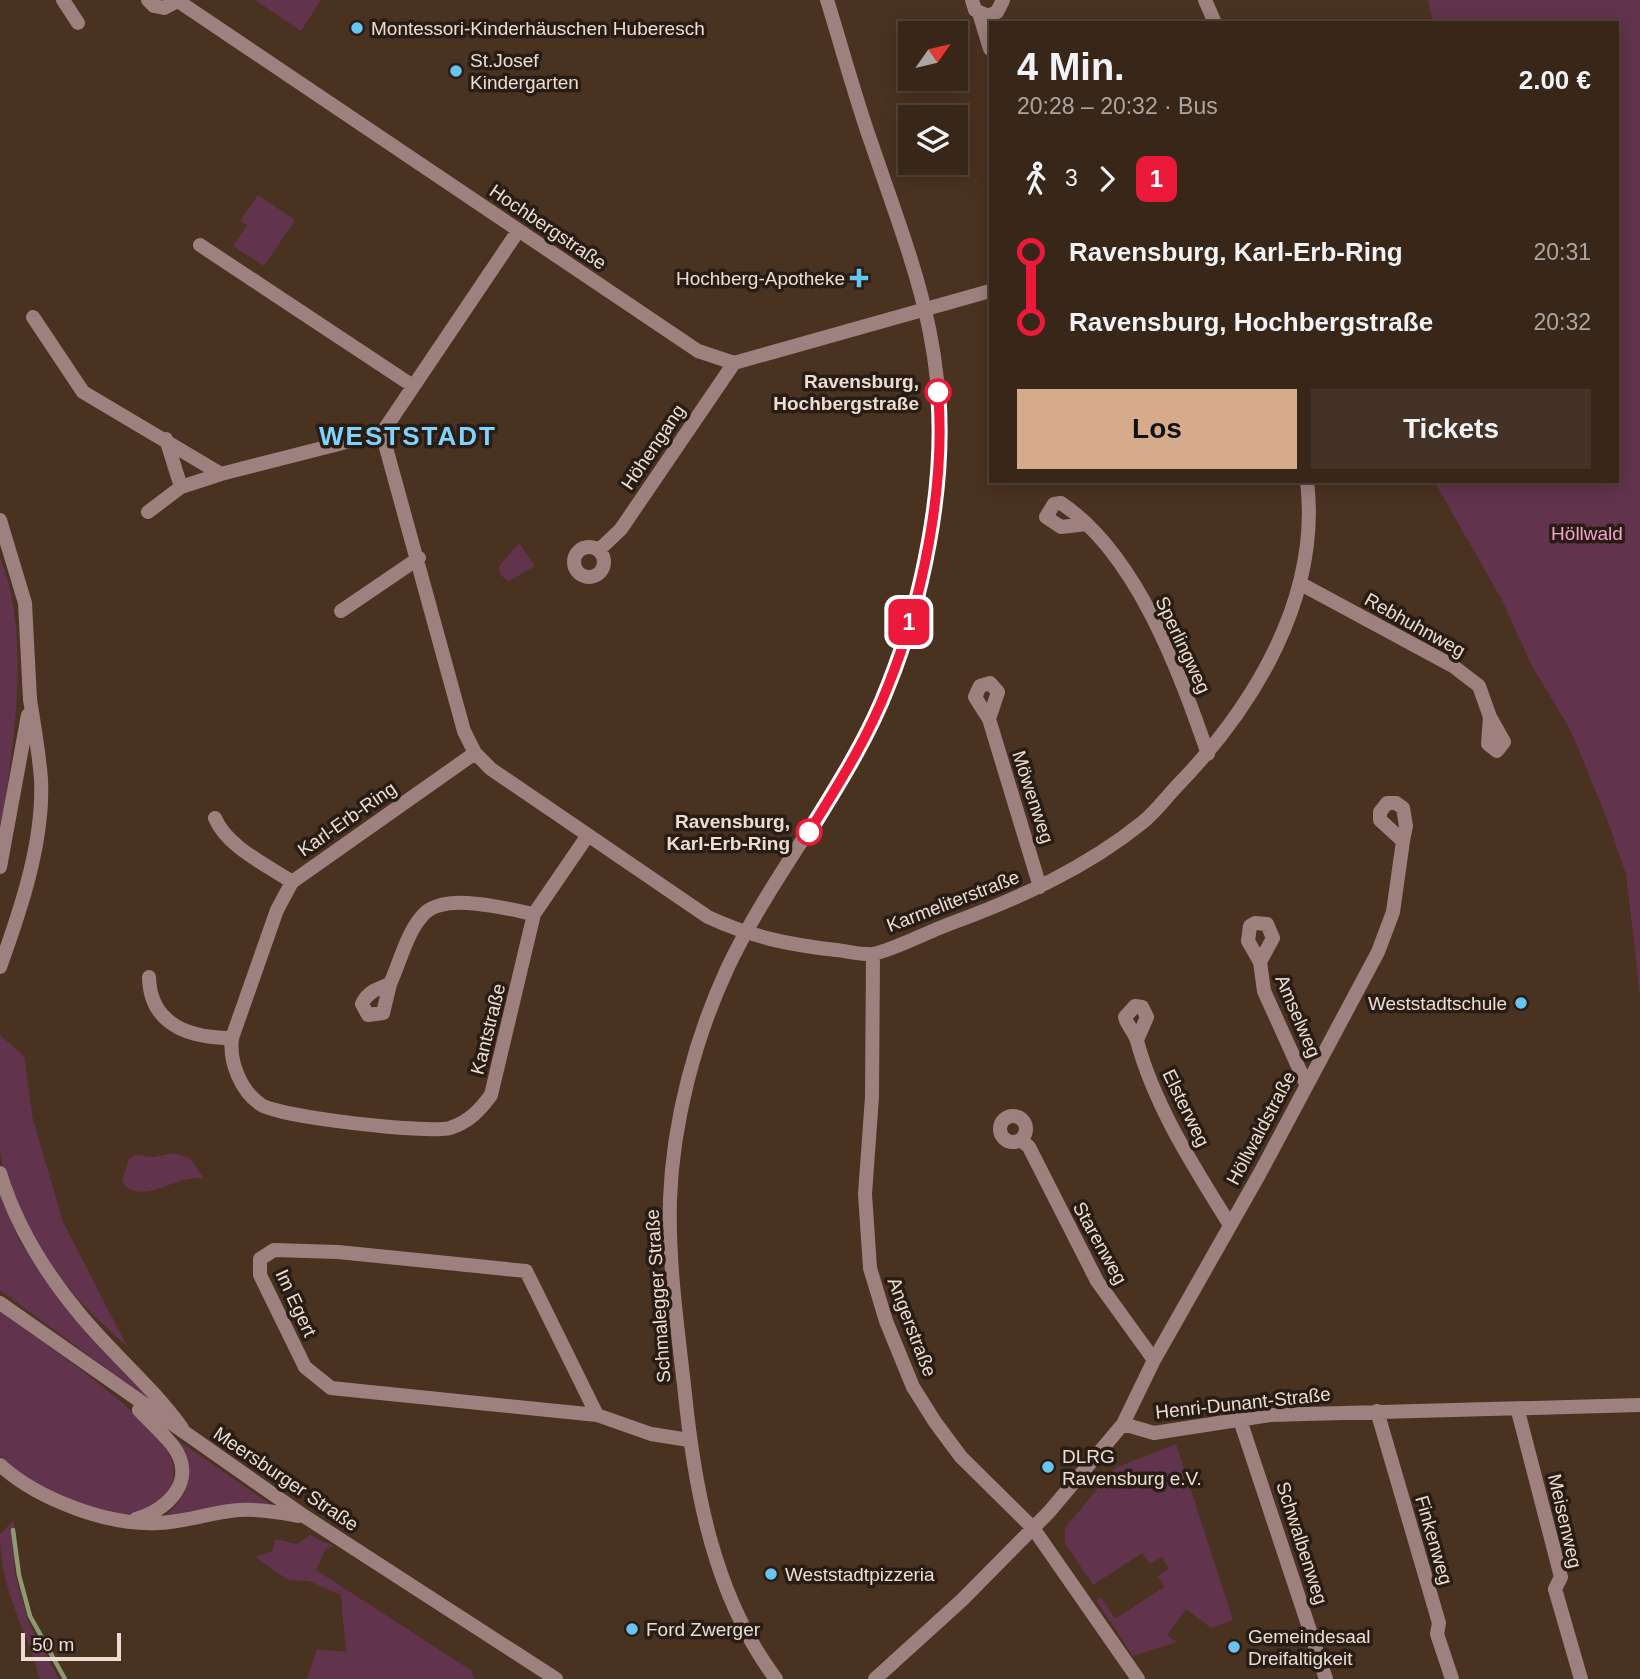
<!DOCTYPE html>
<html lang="de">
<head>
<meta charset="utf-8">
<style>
  :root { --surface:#382618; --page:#433225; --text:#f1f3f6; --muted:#aba5a2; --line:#524337; --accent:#d6ab8b }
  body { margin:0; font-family:Arial,sans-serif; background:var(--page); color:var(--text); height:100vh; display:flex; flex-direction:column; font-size:26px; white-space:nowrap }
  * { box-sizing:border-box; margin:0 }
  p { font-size:23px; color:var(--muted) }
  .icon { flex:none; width:38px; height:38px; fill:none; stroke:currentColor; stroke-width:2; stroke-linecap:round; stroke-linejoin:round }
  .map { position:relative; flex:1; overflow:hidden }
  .sheet { position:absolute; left:989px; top:21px; width:630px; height:462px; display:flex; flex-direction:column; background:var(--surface); border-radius:0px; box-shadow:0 4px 18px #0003,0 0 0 2px var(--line) }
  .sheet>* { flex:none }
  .badge { padding:0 14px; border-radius:10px; font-size:24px; line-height:46px }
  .needle { width:46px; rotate:56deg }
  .buttons { position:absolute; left:898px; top:21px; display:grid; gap:14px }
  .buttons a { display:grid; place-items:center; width:70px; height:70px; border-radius:0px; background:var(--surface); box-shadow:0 4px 18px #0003,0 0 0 2px var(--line); font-size:35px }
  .scale { position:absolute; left:21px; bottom:18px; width:100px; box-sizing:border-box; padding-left:7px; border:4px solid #ecdcd1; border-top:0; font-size:19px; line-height:24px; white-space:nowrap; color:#ecdcd1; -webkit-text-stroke:5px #281d15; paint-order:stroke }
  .map>.badge { position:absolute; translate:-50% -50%; box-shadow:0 0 0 4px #fff }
  .legs { display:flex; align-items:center; gap:10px; height:77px; padding:0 28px; font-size:23px }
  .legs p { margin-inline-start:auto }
  .head { display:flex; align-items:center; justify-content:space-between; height:119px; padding:0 28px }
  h1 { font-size:38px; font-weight:600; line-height:52px }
  .cta { display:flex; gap:14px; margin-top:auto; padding:14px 28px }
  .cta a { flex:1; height:80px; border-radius:0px; background:var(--accent); color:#111; font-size:28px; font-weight:600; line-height:80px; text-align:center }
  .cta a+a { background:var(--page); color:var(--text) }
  ul { padding:0 28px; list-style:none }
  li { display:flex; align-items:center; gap:24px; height:70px; font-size:26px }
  li i { display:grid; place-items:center; width:10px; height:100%; margin:0 9px; background:currentColor }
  li i::after { content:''; width:18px; height:18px; margin:-9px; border:5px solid; border-radius:50%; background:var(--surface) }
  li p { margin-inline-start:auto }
  li:first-child i { background:linear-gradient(#0000 50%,currentColor 0) }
  li:last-child i { background:linear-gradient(currentColor 50%,#0000 0) }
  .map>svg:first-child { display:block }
  .green { fill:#62334d }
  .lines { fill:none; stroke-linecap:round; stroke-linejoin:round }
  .stream { stroke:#8f9a70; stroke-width:4.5 }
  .minor { stroke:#9e817f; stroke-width:14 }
  .tertiary { stroke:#9e817f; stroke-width:14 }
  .line-1-casing { stroke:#fff; stroke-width:16 }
  .line-1 { stroke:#ec193b; stroke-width:10 }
  .poi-dot { fill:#68c4f0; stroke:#281d15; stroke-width:2.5 }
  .stop-1-dot { fill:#fff; stroke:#ec193b; stroke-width:3.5 }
  .labels { text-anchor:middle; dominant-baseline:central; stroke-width:7; stroke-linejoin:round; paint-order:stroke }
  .poi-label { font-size:19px; fill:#ecdcd1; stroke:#281d15; text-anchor:start }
  .street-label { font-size:19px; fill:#ecdcd1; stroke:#281d15 }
  .stop-label { font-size:19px; font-weight:bold; fill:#ecdcd1; stroke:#281d15; text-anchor:end }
  .park-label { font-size:19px; fill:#f4a1cc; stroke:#281d15 }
  .district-label { font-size:26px; font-weight:bold; letter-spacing:2px; fill:#80d3fc; stroke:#281d15 }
</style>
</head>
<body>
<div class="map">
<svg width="1640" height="1679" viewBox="0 0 1640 1679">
  <rect width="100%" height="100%" fill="#4a3220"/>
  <!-- green -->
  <path class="green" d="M255 0H321L301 31Z
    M1428 0H1640V995L1626 874 1607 819 1571 731 1532 666 1502 600 1434 481H1617V23H1433Z
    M258 195 295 220 264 266 233 246 247 225 240 221Z
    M519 543 535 566 509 581 500 575 499 566Z
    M0 557C33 639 12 750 0 836Z
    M0 1035 24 1056 33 1120 63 1222 127 1346C69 1297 9 1227 0 1148 0 1111 0 1072 0 1035Z
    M173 1153 190 1158 204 1179C177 1173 150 1203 126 1187L122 1180 129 1159 136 1155 154 1157Z
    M0 1195 20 1242 47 1283 157 1406 0 1290Z
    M0 1311C38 1340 160 1419 172 1461 177 1474 172 1490 162 1500 119 1541 35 1488 0 1456Z
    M176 1439 273 1506 164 1518C192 1492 195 1472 176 1439Z
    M1176 1444 1233 1620 1211 1628 1186 1609 1167 1635 1177 1642 1133 1656 1096 1600 1101 1597 1115 1619 1164 1587 1158 1576 1169 1568 1162 1557 1150 1564 1142 1553 1093 1585 1065 1543V1528L1115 1468Z
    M14 1520 15 1573 29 1623 59 1679H40C26 1627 0 1592 0 1534Z
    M310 1535 335 1547 326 1548 316 1570 472 1671 474 1679H307L317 1649 346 1652 341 1595 309 1581 288 1580 255 1557 272 1551 275 1539 297 1544Z"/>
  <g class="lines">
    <!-- stream -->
    <path class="stream" d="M13 1530 19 1575 30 1616 65 1679"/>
    <!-- minor -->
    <path class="minor" d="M63 0 78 23
      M148 0 154 6 164 8 179 0
      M972 0 975 10 988 16 997 12 1003 0
      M1205 0 1215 23
      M178 1 698 351 734 363 990 291
      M979 13 990 49
      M518 231 382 433 464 731 475 753 491 769 708 917C751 937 790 945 836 950 847 951 861 955 873 954 891 951 932 930 952 923 1020 898 1086 868 1143 822 1155 812 1165 799 1176 787 1254 707 1321 597 1307 481
      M200 245 413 386
      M33 317 83 392 221 474
      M166 439 181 487
      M148 512 181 487 221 474 382 433
      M0 520 25 603 30 699
      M1087 524 1061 527 1046 517 1054 504 1061 503C1137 554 1179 671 1208 754
      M574 562a15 15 0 1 1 30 0a15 15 0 1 1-30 0Z
      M599 550 621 529 734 363
      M1301 584 1453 666 1479 686 1490 717
      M341 611 419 558
      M1490 717 1504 742 1497 751 1488 744Z
      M989 719 998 692 990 683 980 686 975 697 989 719 1040 887
      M475 753 292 882 277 910 232 1038C229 1061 240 1090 260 1104 277 1117 428 1134 450 1128 469 1122 480 1110 491 1095L534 914 588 835
      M1387 803H1396L1403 808 1406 826 1403 841 1380 820V812Z
      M215 818C227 847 267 865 292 882
      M873 954 872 1097 865 1194 870 1268 886 1321 913 1387 935 1422 961 1457 1033 1528 1138 1679
      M1260 962 1273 938 1267 924 1255 923 1250 926 1248 941 1260 962 1264 991 1306 1084
      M149 977C150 1026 191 1038 232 1038
      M390 984 383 1013 368 1015 362 1004C368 991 378 989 390 984 400 962 407 932 423 915 444 891 507 909 534 914
      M1137 1040 1147 1017 1142 1007 1135 1006 1125 1017C1127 1026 1135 1032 1137 1041 1155 1107 1194 1167 1230 1225
      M1000 1129a13 13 0 1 1 26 0a13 13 0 1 1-26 0Z
      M1021 1140 1029 1147 1097 1281 1154 1360
      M1377 1411 1439 1623 1437 1634 1452 1679
      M1518 1411 1561 1577 1555 1589 1581 1679
      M597 1415 331 1388 305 1367 260 1275V1259L274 1250 338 1252 526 1271 597 1415 651 1434 689 1440
      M1240 1420 1326 1679
      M1123 1424 1154 1433 1270 1415 1640 1405
      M875 1679 962 1600 1049 1512 1123 1424 1154 1360 1260 1173 1378 952 1393 912 1403 841"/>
    <!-- tertiary -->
    <path class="tertiary" d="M0 867 28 715
      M0 967C21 909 44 841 41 779 39 752 34 726 30 699
      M0 1173C16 1225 44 1271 78 1312 111 1353 151 1385 182 1428
      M0 1303 304 1516 556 1679
      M0 1465C37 1499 108 1526 159 1523 186 1522 212 1512 239 1510 259 1509 279 1512 298 1516
      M136 1519C168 1510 198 1480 173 1446 163 1433 150 1422 139 1410
      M776 1679C715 1598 695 1493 685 1394 678 1330 668 1264 670 1199 673 1121 695 1038 728 967 765 889 819 821 860 745 903 668 925 578 936 491 952 356 914 268 872 145 855 97 842 48 827 0"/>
  </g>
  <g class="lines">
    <!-- line-1 casing -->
    <g class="line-1-casing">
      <path id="line-1" d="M809 832C838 785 868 738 888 686 923 599 946 485 938 392"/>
    </g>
    <!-- line-1 -->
    <use href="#line-1" class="line-1"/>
  </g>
  <!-- markers -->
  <g class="poi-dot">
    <circle cx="357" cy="28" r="7"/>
    <circle cx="456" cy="71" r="7"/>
    <path d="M855.5 267.5h7v7h7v7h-7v7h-7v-7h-7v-7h7z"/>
    <circle cx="1521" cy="1003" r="7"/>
    <circle cx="1048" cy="1467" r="7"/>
    <circle cx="771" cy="1574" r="7"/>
    <circle cx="632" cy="1629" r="7"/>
    <circle cx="1234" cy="1647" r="7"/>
  </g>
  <g class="stop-1-dot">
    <circle cx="938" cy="392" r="12"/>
    <circle cx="809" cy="832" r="12"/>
  </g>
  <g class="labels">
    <!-- poi labels -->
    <g class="poi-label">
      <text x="371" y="28">Montessori-Kinderhäuschen Huberesch</text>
      <text x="470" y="60">St.Josef<tspan x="470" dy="22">Kindergarten</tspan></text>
      <text x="845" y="278" text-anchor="end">Hochberg-Apotheke</text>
      <text x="1507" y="1003" text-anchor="end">Weststadtschule</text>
      <text x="1062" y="1456">DLRG<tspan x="1062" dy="22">Ravensburg e.V.</tspan></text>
      <text x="785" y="1574">Weststadtpizzeria</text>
      <text x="646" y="1629">Ford Zwerger</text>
      <text x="1248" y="1636">Gemeindesaal<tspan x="1248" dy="22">Dreifaltigkeit</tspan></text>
    </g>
    <!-- street labels -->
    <g class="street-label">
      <text transform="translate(548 227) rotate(34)">Hochbergstraße</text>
      <text transform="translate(653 447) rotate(-56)">Höhengang</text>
      <text transform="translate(1415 625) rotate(29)">Rebhuhnweg</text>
      <text transform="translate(1183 645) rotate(65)">Sperlingweg</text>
      <text transform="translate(1033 797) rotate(72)">Möwenweg</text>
      <text transform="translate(347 819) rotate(-35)">Karl-Erb-Ring</text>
      <text transform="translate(953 901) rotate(-21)">Karmeliterstraße</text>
      <text transform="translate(1298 1016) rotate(67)">Amselweg</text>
      <text transform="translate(488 1029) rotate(-76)">Kantstraße</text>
      <text transform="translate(1186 1108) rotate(64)">Elsterweg</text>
      <text transform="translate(1261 1128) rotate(-62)">Höllwaldstraße</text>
      <text transform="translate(1100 1243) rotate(61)">Starenweg</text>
      <text transform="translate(658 1296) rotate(-94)">Schmalegger Straße</text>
      <text transform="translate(296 1303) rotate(65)">Im Egert</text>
      <text transform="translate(912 1327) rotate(69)">Angerstraße</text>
      <text transform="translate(1243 1403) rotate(-6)">Henri-Dunant-Straße</text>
      <text transform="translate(286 1479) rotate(34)">Meersburger Straße</text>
      <text transform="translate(1565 1521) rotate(77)">Meisenweg</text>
      <text transform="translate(1434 1540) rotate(74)">Finkenweg</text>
      <text transform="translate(1302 1543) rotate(72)">Schwalbenweg</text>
    </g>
    <!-- stop labels -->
    <g class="stop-label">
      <text x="919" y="381">Ravensburg,<tspan x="919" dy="22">Hochbergstraße</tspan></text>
      <text x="790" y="821">Ravensburg,<tspan x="790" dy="22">Karl-Erb-Ring</tspan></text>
    </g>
    <!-- park labels -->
    <g class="park-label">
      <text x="1587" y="533">Höllwald</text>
    </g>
    <!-- district labels -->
    <g class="district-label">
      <text x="408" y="436">WESTSTADT</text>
    </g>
  </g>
</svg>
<div class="buttons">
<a><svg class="needle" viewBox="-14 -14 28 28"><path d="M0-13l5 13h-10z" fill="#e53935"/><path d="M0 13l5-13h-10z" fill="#aba5a2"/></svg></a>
<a><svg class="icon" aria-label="layers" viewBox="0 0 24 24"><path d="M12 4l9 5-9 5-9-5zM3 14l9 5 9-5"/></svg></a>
</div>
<div class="scale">50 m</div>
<b class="badge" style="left:909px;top:622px;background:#ec193b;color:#fff">1</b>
<section class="sheet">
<div class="head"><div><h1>4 Min.</h1><p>20:28 – 20:32 · Bus</p></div><b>2.00 €</b></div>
<div class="legs"><svg class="icon" aria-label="walk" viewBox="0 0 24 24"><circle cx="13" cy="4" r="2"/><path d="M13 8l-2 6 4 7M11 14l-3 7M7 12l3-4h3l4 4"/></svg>3<svg class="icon" aria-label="forward" viewBox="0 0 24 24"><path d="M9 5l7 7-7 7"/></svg><b class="badge" style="background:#ec193b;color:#fff">1</b></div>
<ul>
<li><i style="color:#ec193b"></i><b>Ravensburg, Karl-Erb-Ring</b><p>20:31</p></li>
<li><i style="color:#ec193b"></i><b>Ravensburg, Hochbergstraße</b><p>20:32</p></li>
</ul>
<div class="cta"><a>Los</a><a>Tickets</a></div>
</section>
</div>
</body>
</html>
